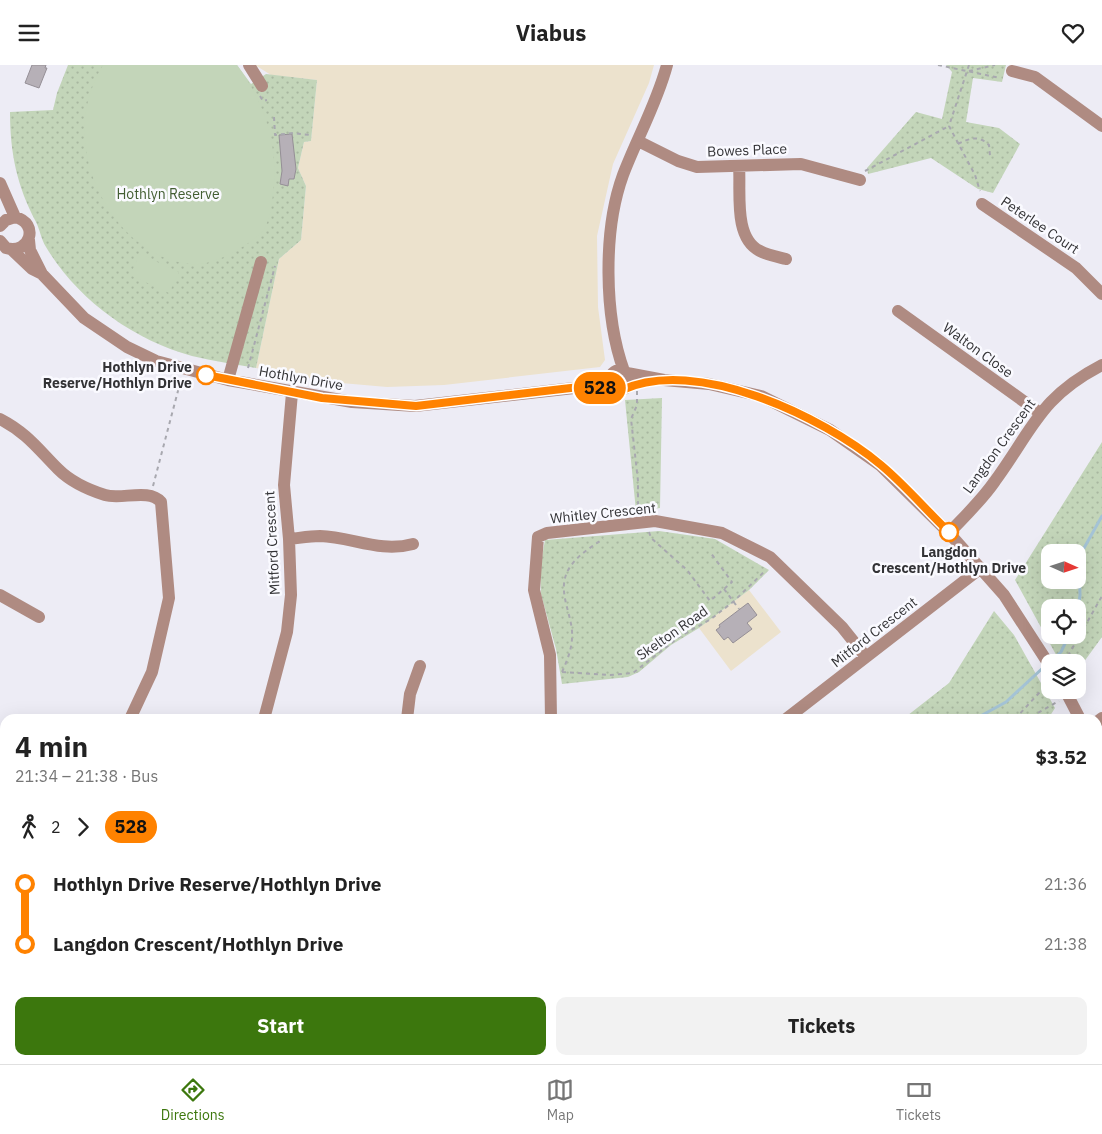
<!DOCTYPE html>
<html lang="en">
<head>
<meta charset="utf-8">
<style>
  :root { --surface:#fff; --page:#f2f2f2; --text:#222; --muted:#767676; --line:#e0e0e0; --accent:#3c770d }
  body { margin:0; font-family:"IBM Plex Sans",sans-serif; background:var(--page); color:var(--text); height:100vh; display:flex; flex-direction:column; font-size:19px; white-space:nowrap }
  * { box-sizing:border-box; margin:0 }
  p { font-size:16px; color:var(--muted) }
  .icon { flex:none; width:28px; height:28px; fill:none; stroke:currentColor; stroke-width:2; stroke-linecap:round; stroke-linejoin:round }
  .map { position:relative; flex:1; overflow:hidden }
  .panel { position:absolute; left:0px; top:649px; width:1102px; height:351px; display:flex; flex-direction:column; background:var(--surface); border-radius:15px 15px 0 0; box-shadow:0 5px 20px #0002 }
  .panel>* { flex:none }
  .badge { padding:0 10px; border-radius:16px; font-size:18px; line-height:32px }
  .needle { width:32px; rotate:93deg }
  .buttons { position:absolute; left:1041px; top:479px; display:grid; gap:10px }
  .buttons a { display:grid; place-items:center; width:45px; height:45px; border-radius:10px; background:var(--surface); box-shadow:0 5px 20px #0002; font-size:25px }
  .map>.badge { position:absolute; translate:-50% -50%; box-shadow:0 0 0 2px #fff }
  .legs { display:flex; align-items:center; gap:8px; height:55px; padding:0 15px; font-size:16px }
  .legs p { margin-inline-start:auto }
  .overview { display:flex; align-items:center; justify-content:space-between; height:85px; padding:0 15px }
  h1 { font-size:28px; font-weight:700; line-height:38px }
  .button { display:flex; gap:10px; margin-top:auto; padding:10px 15px }
  .button a { flex:1; height:58px; border-radius:10px; background:var(--accent); color:#fff; font-size:20px; font-weight:700; line-height:58px; text-align:center }
  .button a+a { background:var(--page); color:var(--text) }
  ul { padding:0 15px; list-style:none }
  li { display:flex; align-items:center; gap:18px; height:60px; font-size:19px }
  li i { display:grid; place-items:center; width:8px; height:100%; margin:0 6px; background:currentColor }
  li i::after { content:''; width:12px; height:12px; margin:-6px; border:4px solid; border-radius:50%; background:var(--surface) }
  li p { margin-inline-start:auto }
  li:first-child i { background:linear-gradient(#0000 50%,currentColor 0) }
  li:last-child i { background:linear-gradient(currentColor 50%,#0000 0) }
  header { display:flex; justify-content:space-between; align-items:center; height:65px; padding:0 15px; background:var(--surface); font-size:22px; font-weight:700 }
  .tab-bar { display:flex; justify-content:space-around; align-items:center; height:70px; border-top:1px solid var(--line); background:var(--surface); font-size:14px; color:var(--muted) }
  .tab-bar a { display:grid; justify-items:center; gap:2px }
  .tab-bar .selected { color:var(--accent) }
  .map>svg:first-child { display:block }
  .industrial { fill:url(#industrial-grid) }
  .education { fill:#ece2cd }
  .built { fill:#dfdeee }
  .grass { fill:url(#grass-tufts) }
  .park { fill:url(#park-dots); fill-rule:evenodd }
  .pitch { fill:#c3d5b9 }
  .lines { fill:none; stroke-linecap:round; stroke-linejoin:round }
  .stream { stroke:#a4c3d6; stroke-width:3 }
  .building { fill:#b6b0b7; stroke:#958f96 }
  .path { stroke:#a8a8af; stroke-width:2; stroke-dasharray:4 4; stroke-linecap:butt }
  .minor { stroke:#af8b82; stroke-width:12 }
  .rail { stroke:#89888e; stroke-width:3; stroke-dasharray:9 9; stroke-linecap:butt }
  .line-1-casing { stroke:#fff; stroke-width:11 }
  .line-1 { stroke:#ff8200; stroke-width:8 }
  .stop-1-dot { fill:#fff; stroke:#ff8200; stroke-width:2.5 }
  .labels { text-anchor:middle; dominant-baseline:central; stroke-width:5; stroke-linejoin:round; paint-order:stroke }
  .street-label { font-size:14px; fill:#333336; stroke:#fafaff }
  .park-label { font-size:14px; fill:#435e33; stroke:#fafaff }
  .stop-label { font-size:14px; font-weight:bold; fill:#333336; stroke:#fafaff; text-anchor:end }
</style>
</head>
<body>
<header><svg class="icon" aria-label="menu" viewBox="0 0 24 24"><path d="M4 6h16M4 12h16M4 18h16"/></svg>Viabus<svg class="icon" aria-label="heart" viewBox="0 0 24 24"><path d="M12 20l-8-8c-3-5 5-10 8-4 3-6 11-1 8 4z"/></svg></header>
<div class="map">
<svg width="1102" height="999" viewBox="0 0 1102 999">
  <defs>
    <pattern id="industrial-grid" width="8" height="8" patternUnits="userSpaceOnUse" patternTransform="scale(1.25)"><rect width="8" height="8" fill="#dfdeee"/><path d="M0 4h8M4 0v8" fill="none" stroke="#c0bfcd"/></pattern>
    <pattern id="grass-tufts" width="24" height="20" patternUnits="userSpaceOnUse" patternTransform="scale(1.25)"><rect width="24" height="20" fill="#c3d5b9"/><path d="M3 7l-1-3M5 7V3M7 7l1-3M15 17l-1-3M17 17v-4M19 17l1-3" fill="none" stroke="#a8b7a0"/></pattern>
    <pattern id="park-dots" width="8" height="8" patternUnits="userSpaceOnUse" patternTransform="scale(1.25)"><rect width="8" height="8" fill="#c3d5b9"/><path d="M2 2h.1M6 6h.1" fill="none" stroke="#a8b7a0" stroke-width="1.8" stroke-linecap="round"/></pattern>
  </defs>
  <rect width="100%" height="100%" fill="#edecf5"/>
  <!-- industrial -->
  <path class="industrial" d="M0 987 5 988V995H39L58 999H0Z"/>
  <!-- education -->
  <path class="education" d="M255 0H654L649 18 613 99 597 171 598 242 605 295 600 302 444 320 387 322 330 317 256 303 279 194 301 175 306 121 298 103 304 77 311 76 317 15 271 10Z
    M749 525 781 567 731 606 699 563Z"/>
  <!-- built -->
  <path class="built" d="M0 951 5 952V988L0 987Z
    M39 995H207L225 999H58Z"/>
  <!-- grass -->
  <path class="grass" d="M207 995H333L352 999H225Z"/>
  <!-- park -->
  <path class="park" d="M68 0H237L251 19 266 9 317 15 311 76 304 77 298 103 306 121 301 175 279 194 256 303C235 299 213 296 192 291 133 275 77 234 46 182 41 174 40 165 36 157 17 121 10 88 10 47L53 45 57 28Z
    M946 0H1006L1002 17 973 13 966 57 999 63 1020 79 993 128 978 124 931 93 868 109 867 103 916 47 942 54 952 7Z
    M662 333 660 443 636 446 625 335Z
    M1102 377V572L1078 605V598L1060 597 1015 515ZM1050 488H1078V515H1050ZM1050 542H1078V570H1050Z
    M659 466 715 474 769 505 749 525 699 563 671 580 639 607 628 612 562 619 556 584 541 529 540 503 545 475Z
    M994 546 1014 570 1055 643 1048 654H903L949 618Z
    M452 995H631L630 999H452Z
    M914 995H1008L1021 999H931Z"/>
  <!-- pitch -->
  <path class="pitch" d="M103 0H237C265 38 279 81 273 128 272 140 270 154 264 164 257 174 244 181 234 187 222 193 205 201 191 199 134 194 93 136 86 84 81 55 88 25 103 0Z
    M140 189 179 207 169 228 130 210Z"/>
  <g class="lines">
    <!-- stream -->
    <path class="stream" d="M1078 545 1080 530 1079 492 1102 451
      M1051 596 1061 587 1069 570
      M975 654 1006 637 1046 600
      M504 999V995"/>
  </g>
  <!-- building -->
  <path class="building" d="M32 0H46L45 3H47L39 23 25 18Z
    M292 69 296 104 294 114H289L288 121 280 119 282 106 279 70Z
    M748 538 757 550 747 558 752 564 733 578 728 572 724 575 716 565 720 562 719 560Z"/>
  <g class="lines">
    <!-- path -->
    <path class="path" d="M938 0 1000 13
      M969 0 949 61 975 110 980 126
      M969 6 995 0
      M260 31 263 36 267 35
      M274 52 275 70 293 68 310 70
      M958 79C970 73 979 70 989 80L990 91
      M865 106 949 61
      M248 303 275 201
      M637 326V340L631 354 638 416V447
      M601 327C616 326 624 335 634 320
      M153 421 179 322
      M649 467 651 473 687 505 710 536 732 517 710 487
      M724 524 739 544
      M1069 591 1075 598
      M1064 598 1102 531
      M562 607 610 610 633 608 679 572 711 554 734 536 766 505
      M562 607C568 594 573 581 572 566 570 544 556 523 570 502 578 490 591 482 603 474
      M1015 654 1050 616
      M1015 654 1034 650 1059 636
      M0 935 5 936
      M296 995 316 999
      M606 995V999
      M943 995 957 999
      M460 999 461 995"/>
    <!-- minor -->
    <path class="minor" d="M249 0 262 21
      M1012 6 1035 12 1102 61
      M638 76 678 96 697 102 801 99 860 115
      M739 101C741 126 733 173 760 186 767 190 778 192 786 194
      M0 118 15 152
      M982 139 1076 203 1102 229
      M0 161 6 155 15 152C40 158 30 190 6 183L0 176
      M29 175 30 185 42 209
      M11 184 32 204 42 209 84 253 127 282 156 296 228 315 352 337 415 341 583 322 611 310
      M898 246 1040 348
      M610 315a10 10 0 1 1 20 0a10 10 0 1 1-20 0Z
      M624 306C604 251 603 165 623 110 637 73 657 38 667 0
      M627 308 664 315 709 319 761 331 830 365 880 400 949 468 1004 530 1050 601
      M228 315 261 197
      M0 354C27 368 38 384 58 404 70 416 89 425 105 430 121 435 149 423 161 437L169 533 152 607 130 654
      M949 468C965 451 982 435 995 416 1033 364 1040 332 1102 300
      M289 474C299 473 310 471 320 471 352 472 380 488 413 479
      M0 530 39 552
      M1065 625 1080 654
      M264 654 287 567 291 530 289 474 284 420 292 328
      M407 654 410 629 420 601
      M551 654 550 590 534 525 538 472 547 468 655 456 722 468 770 492 842 562 866 592
      M786 654 981 503
      M1098 656 1102 653
      M1098 701 1101 733
      M1098 747 1102 746
      M0 866 2 851
      M798 999 799 995"/>
    <!-- rail -->
    <path class="rail" d="M0 955 5 956
      M0 969 5 970
      M120 995 139 999
      M156 995 174 999
      M185 995 204 999"/>
  </g>
  <g class="lines">
    <!-- line-1 casing -->
    <g class="line-1-casing">
      <path id="line-1" d="M206 310 322 333 416 341 588 321 622 325C696 291 822 351 881 400 905 420 926 445 949 467"/>
    </g>
    <!-- line-1 -->
    <use href="#line-1" class="line-1"/>
  </g>
  <!-- markers -->
  <g class="stop-1-dot">
    <circle cx="206" cy="310" r="9"/>
    <circle cx="949" cy="467" r="9"/>
  </g>
  <g class="labels">
    <!-- street labels -->
    <g class="street-label">
      <text transform="translate(747 85) rotate(-2)">Bowes Place</text>
      <text transform="translate(1040 160) rotate(34)">Peterlee Court</text>
      <text transform="translate(978 285) rotate(36)">Walton Close</text>
      <text transform="translate(301 313) rotate(10)">Hothlyn Drive</text>
      <text transform="translate(999 381) rotate(-54)">Langdon Crescent</text>
      <text transform="translate(603 448) rotate(-6)">Whitley Crescent</text>
      <text transform="translate(272 478) rotate(-93)">Mitford Crescent</text>
      <text transform="translate(874 567) rotate(-38)">Mitford Crescent</text>
      <text transform="translate(672 568) rotate(-35)">Skelton Road</text>
    </g>
    <!-- park labels -->
    <g class="park-label">
      <text x="168" y="129">Hothlyn Reserve</text>
    </g>
    <!-- stop labels -->
    <g class="stop-label">
      <text x="192" y="302">Hothlyn Drive<tspan x="192" dy="16">Reserve/Hothlyn Drive</tspan></text>
      <text x="949" y="487" text-anchor="middle">Langdon<tspan x="949" dy="16">Crescent/Hothlyn Drive</tspan></text>
    </g>
  </g>
</svg>
<div class="buttons">
<a><svg class="needle" viewBox="-14 -14 28 28"><path d="M0-13l5 13h-10z" fill="#e53935"/><path d="M0 13l5-13h-10z" fill="#767676"/></svg></a>
<a><svg class="icon" aria-label="locate" viewBox="0 0 24 24"><circle cx="12" cy="12" r="6"/><path d="M12 2v4M12 18v4M2 12h4M18 12h4"/></svg></a>
<a><svg class="icon" aria-label="layers" viewBox="0 0 24 24"><path d="M12 4l9 5-9 5-9-5zM3 14l9 5 9-5"/></svg></a>
</div>
<b class="badge" style="left:600px;top:323px;background:#ff8200;color:#111">528</b>
<section class="panel">
<div class="overview"><div><h1>4 min</h1><p>21:34 – 21:38 · Bus</p></div><b>$3.52</b></div>
<div class="legs"><svg class="icon" aria-label="walk" viewBox="0 0 24 24"><circle cx="13" cy="4" r="2"/><path d="M13 8l-2 6 4 7M11 14l-3 7M7 12l3-4h3l4 4"/></svg>2<svg class="icon" aria-label="forward" viewBox="0 0 24 24"><path d="M9 5l7 7-7 7"/></svg><b class="badge" style="background:#ff8200;color:#111">528</b></div>
<ul>
<li><i style="color:#ff8200"></i><b>Hothlyn Drive Reserve/Hothlyn Drive</b><p>21:36</p></li>
<li><i style="color:#ff8200"></i><b>Langdon Crescent/Hothlyn Drive</b><p>21:38</p></li>
</ul>
<div class="button"><a>Start</a><a>Tickets</a></div>
</section>
</div>
<nav class="tab-bar">
<a class="selected"><svg class="icon" aria-label="directions" viewBox="0 0 24 24"><path d="M12 3l9 9-9 9-9-9zM9 14v-3h6M13 9l2 2-2 2"/></svg>Directions</a>
<a><svg class="icon" aria-label="map" viewBox="0 0 24 24"><path d="M3 6l6-2 6 2 6-2v14l-6 2-6-2-6 2zM9 4v14M15 6v14"/></svg>Map</a>
<a><svg class="icon" aria-label="tickets" viewBox="0 0 24 24"><path d="M3 7h18v10H3zM15 7v10"/></svg>Tickets</a>
</nav>
</body>
</html>
